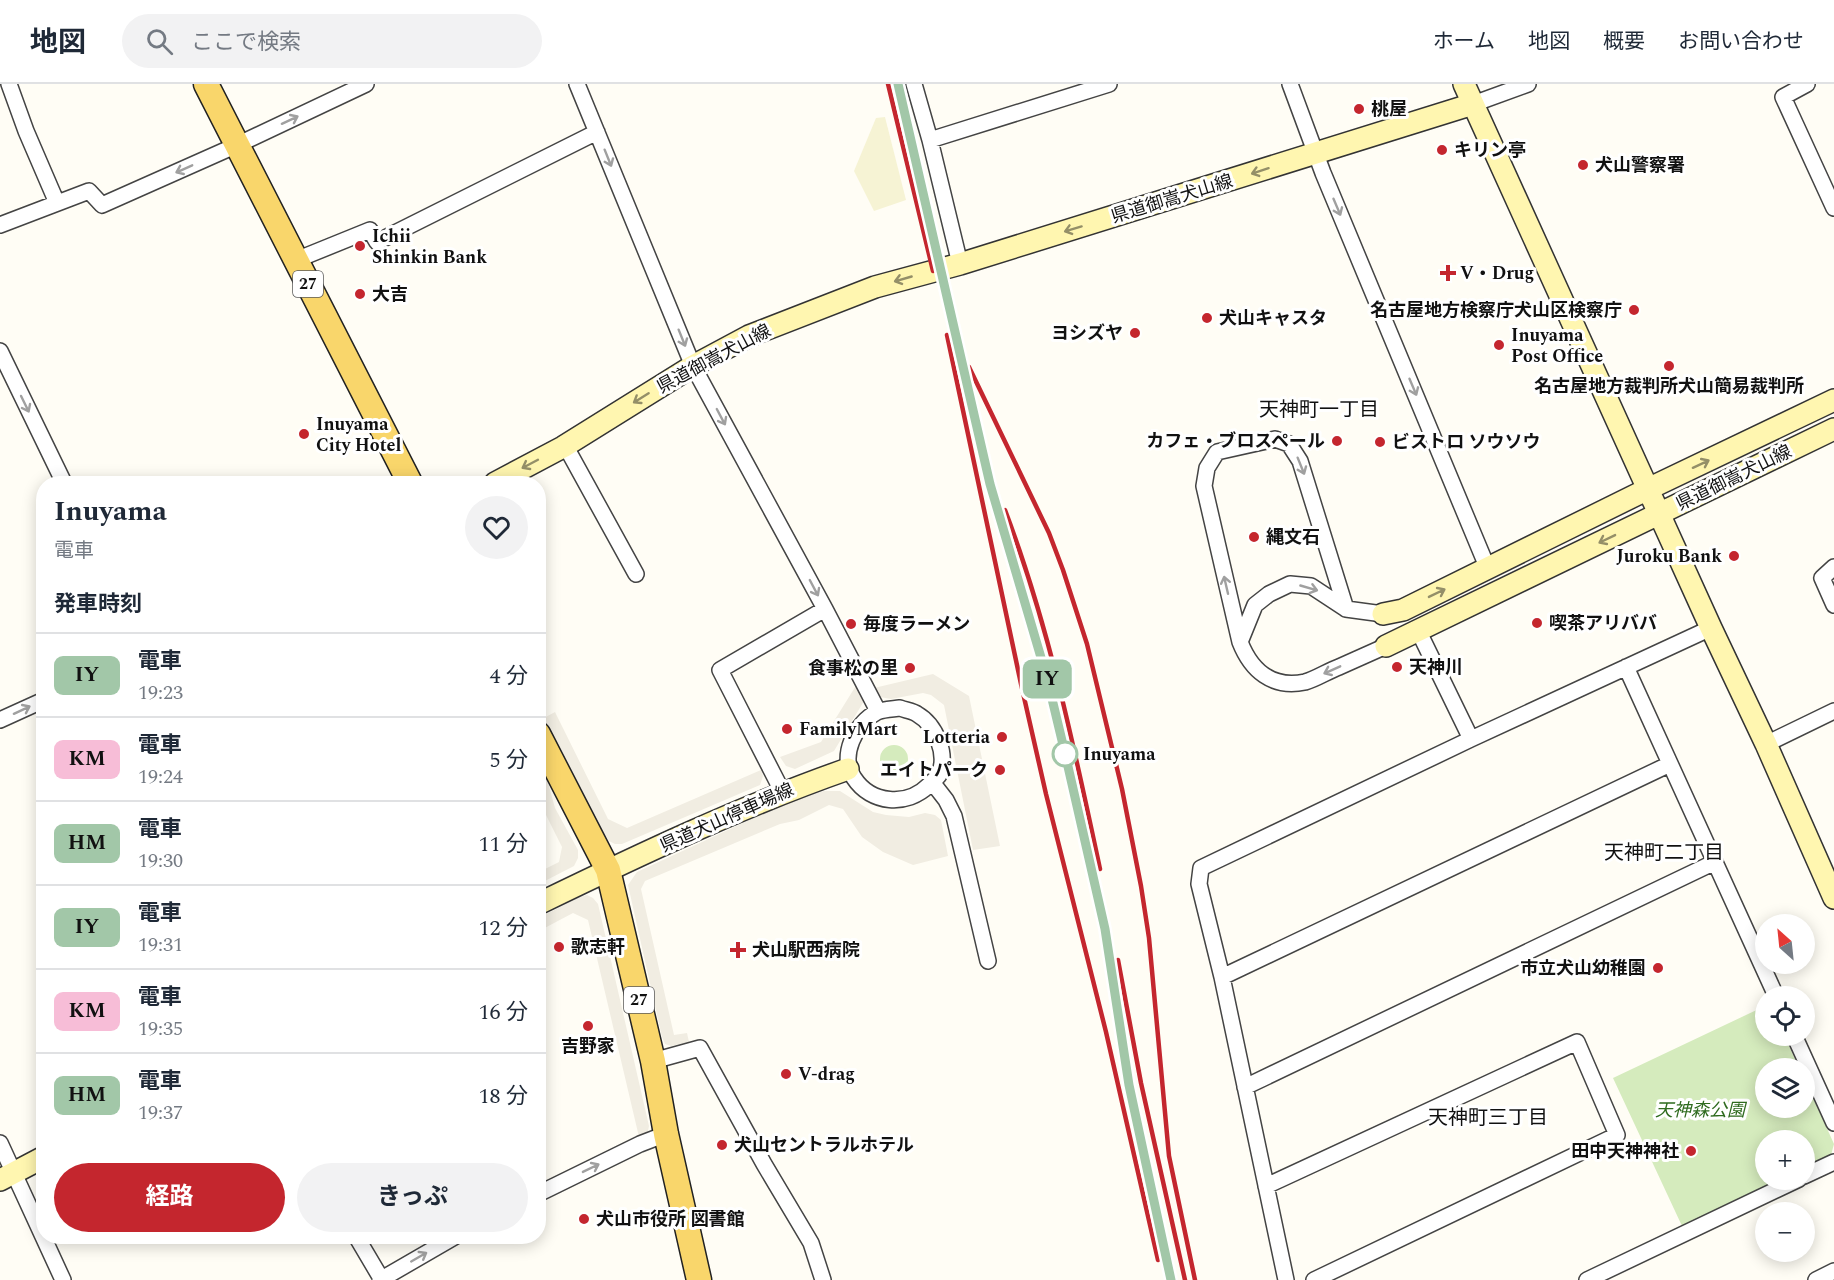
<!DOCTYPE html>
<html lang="ja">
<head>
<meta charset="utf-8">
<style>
  :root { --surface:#fff; --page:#f2f2f3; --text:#1f2937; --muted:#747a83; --line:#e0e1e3; --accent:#c4262e }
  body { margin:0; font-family:Spectral,"Noto Sans JP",serif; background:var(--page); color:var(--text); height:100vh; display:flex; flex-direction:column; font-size:22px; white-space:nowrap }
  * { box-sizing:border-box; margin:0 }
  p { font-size:20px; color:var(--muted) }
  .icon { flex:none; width:33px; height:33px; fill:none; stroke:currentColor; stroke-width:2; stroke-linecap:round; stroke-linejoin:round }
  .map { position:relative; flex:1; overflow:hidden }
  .details { position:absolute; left:36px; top:392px; width:510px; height:768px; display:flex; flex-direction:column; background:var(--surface); border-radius:24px; box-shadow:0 3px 15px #0003 }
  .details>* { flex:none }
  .badge { padding:0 12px; border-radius:9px; font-size:21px; line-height:39px }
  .needle { width:39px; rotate:333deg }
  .fabs { position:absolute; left:1755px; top:830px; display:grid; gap:12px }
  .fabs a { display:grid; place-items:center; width:60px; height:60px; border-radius:50%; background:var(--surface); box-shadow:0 3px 15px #0003; font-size:30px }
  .map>.badge { position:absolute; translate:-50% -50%; box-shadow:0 0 0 3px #fff }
  h2 { padding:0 18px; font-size:22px; line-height:54px }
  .round { display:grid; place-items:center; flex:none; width:63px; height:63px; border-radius:32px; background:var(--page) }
  .head { display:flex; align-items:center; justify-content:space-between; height:102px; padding:0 18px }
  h1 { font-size:28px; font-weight:700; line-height:45px }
  .primary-button { display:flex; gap:12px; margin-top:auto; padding:12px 18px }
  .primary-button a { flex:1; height:69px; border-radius:36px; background:var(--accent); color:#fff; font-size:24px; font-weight:700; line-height:69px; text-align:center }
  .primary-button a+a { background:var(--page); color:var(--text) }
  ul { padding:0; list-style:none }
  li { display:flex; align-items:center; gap:18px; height:84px; padding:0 18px; border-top:2px solid var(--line) }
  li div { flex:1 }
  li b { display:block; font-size:22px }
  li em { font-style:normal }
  li .badge { min-width:66px; font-weight:700; text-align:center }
  header { display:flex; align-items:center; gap:36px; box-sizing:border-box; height:84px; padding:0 30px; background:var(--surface); border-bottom:2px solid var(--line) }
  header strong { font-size:28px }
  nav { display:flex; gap:33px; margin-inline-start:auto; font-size:21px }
  .search { width:420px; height:54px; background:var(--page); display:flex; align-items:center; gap:15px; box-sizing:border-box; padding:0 21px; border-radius:33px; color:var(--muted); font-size:22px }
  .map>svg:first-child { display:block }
  .farmland { fill:#f6f3d4 }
  .green { fill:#d5ebbd }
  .plaza { fill:#f1ede2 }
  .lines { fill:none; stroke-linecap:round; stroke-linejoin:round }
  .street-casing { stroke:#444; stroke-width:18 }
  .secondary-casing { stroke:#333; stroke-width:24 }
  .primary-casing { stroke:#222; stroke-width:27 }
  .street { stroke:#fff; stroke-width:15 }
  .secondary { stroke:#fff6b0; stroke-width:21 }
  .primary { stroke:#f9d66b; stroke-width:24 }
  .rail { stroke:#c4262e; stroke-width:4.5 }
  .oneway { stroke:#a0a0a0 }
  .oneway2 { stroke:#948f68 }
  .line-casing { stroke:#fff; stroke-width:14 }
  .line { stroke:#a2c7a8; stroke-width:9 }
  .poi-dot { fill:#c4262e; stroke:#fff; stroke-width:2 }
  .stop-dot { fill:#fff; stroke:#a2c7a8; stroke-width:3 }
  .labels { text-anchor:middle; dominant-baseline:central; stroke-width:6; stroke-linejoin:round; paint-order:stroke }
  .shield { fill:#fff; stroke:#585858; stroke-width:1.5 }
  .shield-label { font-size:16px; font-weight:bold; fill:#111 }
  .poi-label { font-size:18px; font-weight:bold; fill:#111; stroke:#fff; text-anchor:start }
  .street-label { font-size:18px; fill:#111; stroke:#fff }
  .stop-label { font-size:18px; font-weight:bold; fill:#111; stroke:#fff; text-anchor:start }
  .park-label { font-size:18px; font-style:italic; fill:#2f6b1f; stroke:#fff }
  .neighbourhood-label { font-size:20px; fill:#111; stroke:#fff }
</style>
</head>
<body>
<header>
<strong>地図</strong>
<div class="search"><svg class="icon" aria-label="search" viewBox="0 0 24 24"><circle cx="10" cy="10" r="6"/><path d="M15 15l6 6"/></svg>ここで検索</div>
<nav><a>ホーム</a><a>地図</a><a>概要</a><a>お問い合わせ</a></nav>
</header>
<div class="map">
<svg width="1834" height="1196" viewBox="0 0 1834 1196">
  <rect width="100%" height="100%" fill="#fffdf5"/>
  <!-- farmland -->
  <path class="farmland" d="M885 33 906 116 874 127 854 87 876 34Z"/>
  <!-- green -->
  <path class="green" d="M880 675a14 14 0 1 1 28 0a14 14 0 1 1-28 0Z
    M1765 922 1766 951H1784L1799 984H1766V1023H1804L1805 996 1834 1060 1831 1071 1805 1083 1804 1056H1766V1095H1780L1682 1142 1613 994Z"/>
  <!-- plaza -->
  <path class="plaza" d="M933 590 969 612 1000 762 973 766 944 621 931 611 923 609 891 615 880 613 874 604Z
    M857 600 864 617 834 667 795 685 786 682 780 673 821 658Z
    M555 628 608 735 627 744 761 686 763 692 760 701 622 760H615L609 757 590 728 542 635Z
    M547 695 555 724 578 766V774L574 782 539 800V788L559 778 562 763 539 717V699Z
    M824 707H840L873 728 886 731 909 733 925 729 935 731 941 736 948 772 913 781 883 768 862 753 843 725 829 721 799 736 780 740 645 797 641 805 674 951 687 949 689 958 671 962 665 960 662 953 628 801 637 788 795 715Z
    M587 811 593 814 598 820 649 1042 648 1047 639 1053 588 836 573 829 539 847V834L579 813Z"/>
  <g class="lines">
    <!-- street casing -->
    <g class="street-casing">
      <path id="street" d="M9 0 26 47 57 119
        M577 0 693 282 825 525 878 627
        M914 0 930 56 960 180
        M1290 0 1323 89 1488 485
        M1807 0 1783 13 1834 124
        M1473 20 1528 0
        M930 56 1109 0
        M0 141 89 107 102 121 237 61 366 0
        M296 176 370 146 377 158 597 48
        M0 267 64 399
        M565 361 636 490
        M1834 483 1822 494 1834 521
        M1383 530 1346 525 1300 377 1289 360 1275 355 1217 368 1207 384 1204 402 1240 558C1251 586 1272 605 1305 598 1316 595 1328 587 1339 583 1355 576 1370 569 1386 562
        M1418 546 1471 655
        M1240 558 1255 521 1269 510 1290 500 1311 502 1346 525
        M1626 583 1776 912
        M900 624C905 626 913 627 917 630 936 641 948 670 939 691 937 694 932 698 929 701 907 723 871 720 854 694 839 673 855 639 877 628 883 625 893 625 900 624Z
        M0 636 44 616
        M1766 660 1834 627
        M932 698 946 716 954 732 988 877
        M783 709 720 586 825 525
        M1222 893 1670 680
        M1794 951 1834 1039
        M653 977 700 964 764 1080 811 1159 823 1196
        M1245 1003 1715 778
        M0 1059 63 1196
        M1804 1092 1834 1078
        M1266 1102 1577 958 1617 1051 1314 1196
        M538 1110 640 1060 666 1050
        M356 1152 382 1196
        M380 1196 456 1152
        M1286 1196 1222 893 1199 800 1201 784 1471 655 1711 544
        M1587 1196 1799 1095
        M1816 1196 1834 1187"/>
    </g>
    <!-- secondary casing -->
    <g class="secondary-casing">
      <path id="secondary" d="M1464 0 1711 544 1766 660 1834 814
        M495 399 563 363 693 282 749 252 875 203 960 180 1473 20
        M1383 530 1403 526 1648 405 1834 316
        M1386 562 1834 345
        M538 820C639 771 742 722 848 685
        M0 1096 44 1073"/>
    </g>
    <!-- primary casing -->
    <g class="primary-casing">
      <path id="primary" d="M206 0 410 399
        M538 650 608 786 653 977 666 1050 699 1196"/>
    </g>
    <!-- street -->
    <use href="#street" class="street"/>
    <!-- secondary -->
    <use href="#secondary" class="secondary"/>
    <!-- primary -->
    <use href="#primary" class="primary"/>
    <!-- rail -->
    <path class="rail" d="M888 0 933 187
      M898 0 990 400 1047 594 1064 665 1105 845 1129 1001 1171 1196
      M947 251 1021 600 1046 710 1106 948 1158 1176
      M969 283 1049 449 1063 486 1087 560 1122 705 1141 802 1149 854 1169 1072 1195 1196
      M1005 426C1049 542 1074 663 1100 785
      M1118 876 1141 999 1185 1196"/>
  </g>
  <!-- one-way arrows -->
  <defs><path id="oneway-shaft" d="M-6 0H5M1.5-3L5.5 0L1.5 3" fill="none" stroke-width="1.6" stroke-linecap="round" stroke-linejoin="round" transform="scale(1.5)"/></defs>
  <g class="oneway">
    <use href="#oneway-shaft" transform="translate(290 36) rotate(-25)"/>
    <use href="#oneway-shaft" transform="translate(608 74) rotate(68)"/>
    <use href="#oneway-shaft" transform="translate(184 85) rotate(156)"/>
    <use href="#oneway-shaft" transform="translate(1337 123) rotate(67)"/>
    <use href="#oneway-shaft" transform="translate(682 254) rotate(68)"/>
    <use href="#oneway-shaft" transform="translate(1413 303) rotate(67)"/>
    <use href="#oneway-shaft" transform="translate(25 320) rotate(64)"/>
    <use href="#oneway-shaft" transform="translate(721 333) rotate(62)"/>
    <use href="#oneway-shaft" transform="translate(1301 382) rotate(68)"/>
    <use href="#oneway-shaft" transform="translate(1226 501) rotate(-103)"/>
    <use href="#oneway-shaft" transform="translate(814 504) rotate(62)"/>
    <use href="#oneway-shaft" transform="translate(1309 504) rotate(16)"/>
    <use href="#oneway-shaft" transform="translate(1332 586) rotate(156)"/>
    <use href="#oneway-shaft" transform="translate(22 626) rotate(-25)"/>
    <use href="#oneway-shaft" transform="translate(591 1084) rotate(-26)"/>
    <use href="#oneway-shaft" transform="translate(419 1173) rotate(-30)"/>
  </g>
  <g class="oneway2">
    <use href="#oneway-shaft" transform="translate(1260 87) rotate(162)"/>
    <use href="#oneway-shaft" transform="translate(1073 145) rotate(163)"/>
    <use href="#oneway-shaft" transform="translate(903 195) rotate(164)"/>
    <use href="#oneway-shaft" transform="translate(641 314) rotate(148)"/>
    <use href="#oneway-shaft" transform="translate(530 380) rotate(152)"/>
    <use href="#oneway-shaft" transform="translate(1701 380) rotate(-25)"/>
    <use href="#oneway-shaft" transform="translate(1607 455) rotate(154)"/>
    <use href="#oneway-shaft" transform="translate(1437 509) rotate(-26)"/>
  </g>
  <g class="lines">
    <!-- line casing -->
    <g class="line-casing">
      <path id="line" d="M898 0 990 400 1047 594 1064 665 1105 845 1129 1001 1171 1196"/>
    </g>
    <!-- line -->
    <use href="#line" class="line"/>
  </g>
  <!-- markers -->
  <g class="poi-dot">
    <circle cx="1359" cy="25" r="6"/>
    <circle cx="1442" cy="66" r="6"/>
    <circle cx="1583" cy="81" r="6"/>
    <circle cx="360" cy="162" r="6"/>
    <path d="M1445 180h6v6h6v6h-6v6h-6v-6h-6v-6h6z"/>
    <circle cx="360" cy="210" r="6"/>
    <circle cx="1634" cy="226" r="6"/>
    <circle cx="1207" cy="234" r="6"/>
    <circle cx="1135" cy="249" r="6"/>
    <circle cx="1499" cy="261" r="6"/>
    <circle cx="1669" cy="282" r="6"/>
    <circle cx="304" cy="350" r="6"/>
    <circle cx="1337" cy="357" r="6"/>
    <circle cx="1380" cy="358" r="6"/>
    <circle cx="1254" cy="453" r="6"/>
    <circle cx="1734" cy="472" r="6"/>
    <circle cx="1537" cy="539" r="6"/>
    <circle cx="851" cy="540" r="6"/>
    <circle cx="1397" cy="583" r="6"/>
    <circle cx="910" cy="584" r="6"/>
    <circle cx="787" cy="645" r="6"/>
    <circle cx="1002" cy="653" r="6"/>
    <circle cx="1000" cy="686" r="6"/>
    <circle cx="559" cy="863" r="6"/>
    <path d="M735 857h6v6h6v6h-6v6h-6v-6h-6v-6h6z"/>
    <circle cx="1658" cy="884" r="6"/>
    <circle cx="588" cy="942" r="6"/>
    <circle cx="786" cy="990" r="6"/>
    <circle cx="722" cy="1061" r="6"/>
    <circle cx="1691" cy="1067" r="6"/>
    <circle cx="584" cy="1135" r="6"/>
  </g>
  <circle class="stop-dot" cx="1065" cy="670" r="12"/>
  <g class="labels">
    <!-- shield labels -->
    <g class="shield">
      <rect x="293" y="187" width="30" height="26" rx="4.5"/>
      <rect x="624" y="903" width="30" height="26" rx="4.5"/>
    </g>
    <g class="shield-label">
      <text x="308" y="200">27</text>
      <text x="639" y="916">27</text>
    </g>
    <!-- poi labels -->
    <g class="poi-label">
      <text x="1371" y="25">桃屋</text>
      <text x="1454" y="66">キリン亭</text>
      <text x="1595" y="81">犬山警察署</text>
      <text x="372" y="152">Ichii<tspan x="372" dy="21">Shinkin Bank</tspan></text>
      <text x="1460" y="189">V・Drug</text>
      <text x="372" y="210">大吉</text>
      <text x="1622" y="226" text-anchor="end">名古屋地方検察庁犬山区検察庁</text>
      <text x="1219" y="234">犬山キャスタ</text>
      <text x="1123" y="249" text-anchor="end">ヨシズヤ</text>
      <text x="1511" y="251">Inuyama<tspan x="1511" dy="21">Post Office</tspan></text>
      <text x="1669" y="302" text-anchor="middle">名古屋地方裁判所犬山簡易裁判所</text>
      <text x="316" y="340">Inuyama<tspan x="316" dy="21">City Hotel</tspan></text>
      <text x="1325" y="357" text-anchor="end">カフェ・ブロスペール</text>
      <text x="1392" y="358">ビストロ ソウソウ</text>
      <text x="1266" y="453">縄文石</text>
      <text x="1722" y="472" text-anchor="end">Juroku Bank</text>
      <text x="1549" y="539">喫茶アリババ</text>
      <text x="863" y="540">毎度ラーメン</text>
      <text x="1409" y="583">天神川</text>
      <text x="898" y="584" text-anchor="end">食事松の里</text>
      <text x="799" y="645">FamilyMart</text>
      <text x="990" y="653" text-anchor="end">Lotteria</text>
      <text x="988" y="686" text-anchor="end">エイトパーク</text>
      <text x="571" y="863">歌志軒</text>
      <text x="752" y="866">犬山駅西病院</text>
      <text x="1646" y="884" text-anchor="end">市立犬山幼稚園</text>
      <text x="588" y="962" text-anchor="middle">吉野家</text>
      <text x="798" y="990">V-drag</text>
      <text x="734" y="1061">犬山セントラルホテル</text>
      <text x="1679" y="1067" text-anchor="end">田中天神神社</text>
      <text x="596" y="1135">犬山市役所 図書館</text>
    </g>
    <!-- street labels -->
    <g class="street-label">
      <text transform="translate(1172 115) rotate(-17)">県道御嵩犬山線</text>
      <text transform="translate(714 275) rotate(-28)">県道御嵩犬山線</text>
      <text transform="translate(1734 394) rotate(-26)">県道御嵩犬山線</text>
      <text transform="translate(727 734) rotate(-24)">県道犬山停車場線</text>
    </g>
    <!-- stop labels -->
    <g class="stop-label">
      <text x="1083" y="670">Inuyama</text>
    </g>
    <!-- park labels -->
    <g class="park-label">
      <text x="1700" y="1026">天神森公園</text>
    </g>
    <!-- neighbourhood labels -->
    <g class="neighbourhood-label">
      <text x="1319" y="326">天神町一丁目</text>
      <text x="1664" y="769">天神町二丁目</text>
      <text x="1488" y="1034">天神町三丁目</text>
    </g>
  </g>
</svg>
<div class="fabs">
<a><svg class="needle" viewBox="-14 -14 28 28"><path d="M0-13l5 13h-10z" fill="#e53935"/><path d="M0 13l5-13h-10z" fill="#747a83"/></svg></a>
<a><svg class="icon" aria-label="locate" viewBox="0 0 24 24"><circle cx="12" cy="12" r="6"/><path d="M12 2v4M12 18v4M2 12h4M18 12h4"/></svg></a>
<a><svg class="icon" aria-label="layers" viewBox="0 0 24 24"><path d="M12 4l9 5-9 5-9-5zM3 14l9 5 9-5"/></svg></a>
<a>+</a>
<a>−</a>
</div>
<b class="badge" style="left:1047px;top:595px;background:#a2c7a8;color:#111">IY</b>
<section class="details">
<div class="head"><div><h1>Inuyama</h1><p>電車</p></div><a class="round"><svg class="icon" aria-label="heart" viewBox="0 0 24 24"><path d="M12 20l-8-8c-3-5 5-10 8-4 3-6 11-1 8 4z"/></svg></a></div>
<h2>発車時刻</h2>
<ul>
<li><span class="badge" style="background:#a2c7a8;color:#111">IY</span><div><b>電車</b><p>19:23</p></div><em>4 分</em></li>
<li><span class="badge" style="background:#f7bdd7;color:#111">KM</span><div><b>電車</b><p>19:24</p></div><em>5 分</em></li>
<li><span class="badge" style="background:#a2c7a8;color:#111">HM</span><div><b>電車</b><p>19:30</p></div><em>11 分</em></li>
<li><span class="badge" style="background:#a2c7a8;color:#111">IY</span><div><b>電車</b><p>19:31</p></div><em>12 分</em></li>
<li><span class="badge" style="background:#f7bdd7;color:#111">KM</span><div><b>電車</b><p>19:35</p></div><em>16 分</em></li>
<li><span class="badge" style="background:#a2c7a8;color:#111">HM</span><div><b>電車</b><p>19:37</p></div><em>18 分</em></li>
</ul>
<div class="primary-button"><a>経路</a><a>きっぷ</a></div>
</section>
</div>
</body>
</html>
